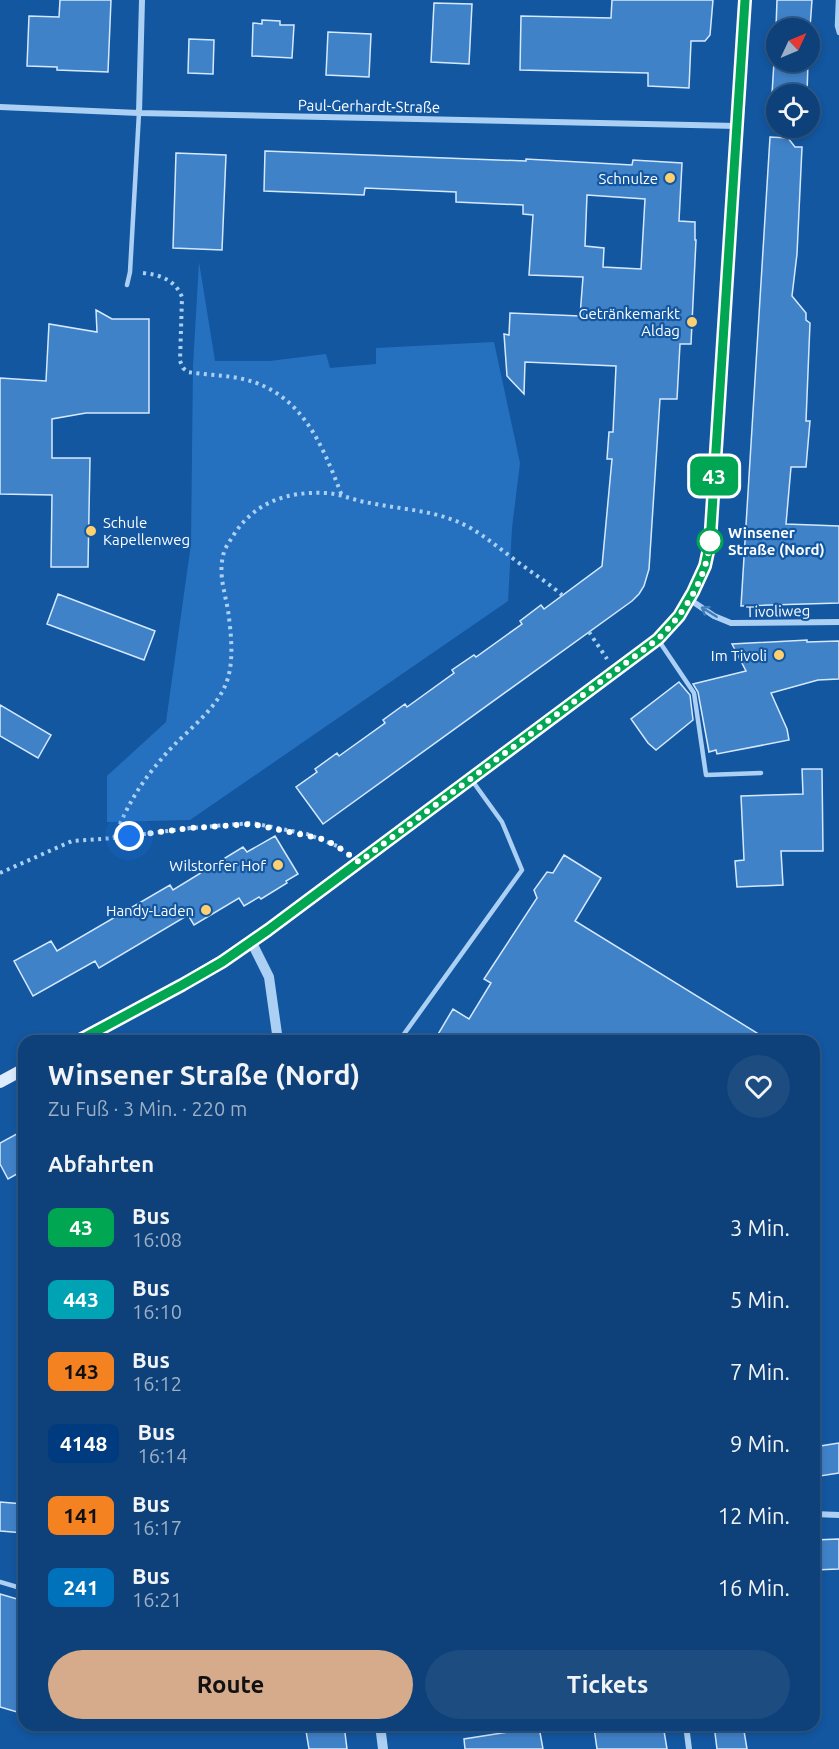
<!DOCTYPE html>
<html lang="de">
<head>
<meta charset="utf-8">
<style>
  :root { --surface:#0e4179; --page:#1c4c80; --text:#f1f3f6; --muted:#9bafc6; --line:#2e5a8a; --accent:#d6ab8b }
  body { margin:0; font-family:Ubuntu,sans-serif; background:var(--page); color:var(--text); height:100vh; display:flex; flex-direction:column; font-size:22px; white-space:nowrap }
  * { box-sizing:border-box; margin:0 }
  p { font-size:20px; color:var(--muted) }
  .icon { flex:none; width:33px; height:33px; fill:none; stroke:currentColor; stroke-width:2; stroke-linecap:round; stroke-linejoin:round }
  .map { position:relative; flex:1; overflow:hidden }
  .side { position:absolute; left:18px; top:1035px; width:802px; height:696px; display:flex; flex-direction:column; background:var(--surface); border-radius:18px; box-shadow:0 3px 9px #0003,0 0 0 2px var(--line) }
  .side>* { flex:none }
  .badge { padding:0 12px; border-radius:9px; font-size:21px; line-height:39px }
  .needle { width:39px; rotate:46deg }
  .controls { position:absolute; left:766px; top:18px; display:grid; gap:12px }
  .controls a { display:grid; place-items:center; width:54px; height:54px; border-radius:50%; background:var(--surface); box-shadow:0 3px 9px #0003,0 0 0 2px var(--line); font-size:30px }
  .you { position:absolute; width:30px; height:30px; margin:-15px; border:4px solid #fff; border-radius:50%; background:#1a73e8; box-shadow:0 0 0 9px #1a73e833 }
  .map>.badge { position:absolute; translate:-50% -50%; box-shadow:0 0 0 3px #fff }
  h2 { padding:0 30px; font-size:22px; line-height:54px }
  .round { display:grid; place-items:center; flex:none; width:63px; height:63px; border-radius:32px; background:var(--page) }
  .summary { display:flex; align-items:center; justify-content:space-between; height:102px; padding:0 30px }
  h1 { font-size:28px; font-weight:600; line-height:45px }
  .button { display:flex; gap:12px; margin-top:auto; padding:12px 30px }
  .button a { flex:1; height:69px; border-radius:36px; background:var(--accent); color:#111; font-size:24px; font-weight:600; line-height:69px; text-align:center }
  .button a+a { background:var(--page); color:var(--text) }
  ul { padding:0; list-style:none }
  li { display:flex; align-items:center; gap:18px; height:72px; padding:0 30px }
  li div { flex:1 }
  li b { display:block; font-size:22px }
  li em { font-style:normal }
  li .badge { min-width:66px; font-weight:700; text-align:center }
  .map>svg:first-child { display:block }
  .green { fill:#2671bf }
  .building { fill:#4082c8; stroke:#d5e9fe; stroke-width:1.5; fill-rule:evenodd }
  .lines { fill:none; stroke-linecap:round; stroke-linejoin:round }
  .path { stroke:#acd0f4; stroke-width:4; stroke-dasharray:3 4.5; stroke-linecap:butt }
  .service { stroke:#acd0f4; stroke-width:4.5 }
  .minor { stroke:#acd0f4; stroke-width:6 }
  .tertiary { stroke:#acd0f4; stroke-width:10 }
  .secondary { stroke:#ddecfd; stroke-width:12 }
  .oneway { stroke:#417bba }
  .line-casing { stroke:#fff; stroke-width:14 }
  .line { stroke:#00a651; stroke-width:9 }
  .walk { stroke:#fff; stroke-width:6; stroke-dasharray:0 10.8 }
  .poi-dot { fill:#ffd070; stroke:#1357a1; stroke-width:2 }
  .stop-dot { fill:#fff; stroke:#00a651; stroke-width:3 }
  .labels { text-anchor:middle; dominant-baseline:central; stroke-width:4.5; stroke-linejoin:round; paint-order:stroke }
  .street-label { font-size:15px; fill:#fff; stroke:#1357a1 }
  .poi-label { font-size:15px; fill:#fff; stroke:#1357a1; text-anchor:end }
  .stop-label { font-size:15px; font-weight:bold; fill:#fff; stroke:#1357a1; text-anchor:start }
</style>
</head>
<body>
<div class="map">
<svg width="839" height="1749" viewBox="0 0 839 1749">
  <rect width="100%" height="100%" fill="#1357a1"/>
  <!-- green -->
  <path class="green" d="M199 262 215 361H270L326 354 330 368 376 364V348L494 342 520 463 512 528 508 601 190 820 107 822V776L166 722 191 544 193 366Z"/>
  <!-- building -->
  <path class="building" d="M60 0H111L108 72 57 70V67L27 66 29 16 59 17Z
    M612 0H713L710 35 705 41H691L689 88 648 86V73L520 70 521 16 611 18Z
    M777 0H812L810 28H776Z
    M434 3 472 4 469 64 431 62Z
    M262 20 280 21V25H294L292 58 252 56 253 23 262 24Z
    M328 32 371 34 369 77 326 75Z
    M189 39 214 40 213 74 188 73Z
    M774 62H808L807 94H772Z
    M770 137 788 138 795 147H802L797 254 792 296 806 313V320L810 323 806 421H810L806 467H791L786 524 839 526V603L741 606Z
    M265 151 526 161V159L632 165 633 160 682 163 679 221 695 222V240H696L691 344H680L677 399H660L649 569 644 586 639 594 632 601 323 824 296 787 317 772 315 769 337 753 339 756 385 723 383 720 405 704 407 707 454 673 452 670 474 655 476 657 522 624 520 621 541 605 544 609 602 566 612 459H607L609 432H613L616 366 525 362 524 394 507 376 504 334 509 335 510 313 580 316 583 277 529 275 533 215 523 214V205L456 202V192L365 188 364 195 264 191ZM587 195 645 199 641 269 603 267 604 248 585 246Z
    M176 153 226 155 222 250 173 248Z
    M96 310 112 319H149V413H86L52 419V458H90L88 567H51L52 495 0 494V378L46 381 49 324 97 332Z
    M58 594 155 631 144 660 47 624Z
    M807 640V642L839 641V679L818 680 771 693 787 729 789 740 717 754 716 750 709 752 698 692 693 684 746 671 732 644Z
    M679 682 690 695 693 720 656 750 648 743 631 719Z
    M0 705 51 735 38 758 0 736Z
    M802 769H822L823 851H781L783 885 737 887 735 861 744 860 741 796 803 794Z
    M275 836 298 874 286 881 287 883 261 899 259 897 244 906 239 898 194 925 188 915 99 968 95 961 33 996 14 961 51 941 57 951 170 885 173 890 243 847 247 852Z
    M564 855 601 878 575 921 770 1041H434L453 1009 469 1019 491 983 484 979 537 898 534 890 547 872 553 873Z
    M24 1130V1170L8 1179 0 1164V1143Z
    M839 1443V1473L820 1476 819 1472 814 1473V1447Z
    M0 1502 24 1504V1533L0 1531Z
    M839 1539V1569L814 1570V1540Z
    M0 1594 24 1601V1714L0 1707Z
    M305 1725H344L347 1749H309Z
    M618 1725H663L667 1749H597L594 1728Z
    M714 1725H743L747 1749H717Z
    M539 1727 543 1749H465L464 1739Z"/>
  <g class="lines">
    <!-- path -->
    <path class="path" d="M143 273C161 275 175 280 182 297L180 361 183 368 188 372C206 375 225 375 243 379 302 393 322 444 342 496
      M589 632 607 659
      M114 838C130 799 143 779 172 747 190 729 215 709 225 686 235 664 231 633 228 610 224 589 218 572 224 552 226 546 230 541 233 536 254 502 288 491 326 493 341 494 356 501 370 503 404 510 436 510 467 526 485 536 499 548 515 560 531 572 547 582 562 595
      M0 873 72 841 114 838 191 828 252 823 307 834 337 846 346 853"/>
    <!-- service -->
    <path class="service" d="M838 0 837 26 839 33
      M127 285 130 272 139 113
      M659 641 694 693 706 775 761 773
      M399 1041 522 870 502 822 471 779
      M0 1582 24 1589"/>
    <!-- minor -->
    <path class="minor" d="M0 107 139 113 737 126
      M139 113 142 0
      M689 599 714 616 731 623 839 622
      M814 1514 839 1515
      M686 1725 689 1749"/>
    <!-- tertiary -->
    <path class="tertiary" d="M251 941 269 977 278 1041
      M380 1725 383 1749"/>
    <!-- secondary -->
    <path class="secondary" d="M78 1041 182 985 222 961 269 930 658 639 679 616 693 592 705 566 710 543 745 0
      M0 1082 24 1069"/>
  </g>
  <!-- one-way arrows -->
  <defs><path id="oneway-shaft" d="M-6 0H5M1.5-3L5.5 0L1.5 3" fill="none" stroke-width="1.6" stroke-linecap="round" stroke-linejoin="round" transform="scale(1.5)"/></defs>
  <use class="oneway" href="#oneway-shaft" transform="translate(709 612) rotate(-148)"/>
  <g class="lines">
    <!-- line casing -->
    <g class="line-casing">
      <path id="line" d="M78 1041 182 985 222 962 268 930 658 639 679 616 693 592 705 566 710 543 745 0"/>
    </g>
    <!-- line -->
    <use href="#line" class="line"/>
    <!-- walk -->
    <path class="walk" d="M129 836 191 828 252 824 323 839 337 846 359 862 658 639C684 614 707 578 710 541"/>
  </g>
  <!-- markers -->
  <g class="poi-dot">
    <circle cx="670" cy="178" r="6"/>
    <circle cx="692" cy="322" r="6"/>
    <circle cx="91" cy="531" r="6"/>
    <circle cx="779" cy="655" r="6"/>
    <circle cx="278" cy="865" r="6"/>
    <circle cx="206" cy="910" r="6"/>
  </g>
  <circle class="stop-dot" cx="710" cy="541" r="12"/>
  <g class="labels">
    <!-- street labels -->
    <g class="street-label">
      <text transform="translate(369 106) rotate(1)">Paul-Gerhardt-Straße</text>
      <text transform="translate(778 611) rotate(-1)">Tivoliweg</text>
    </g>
    <!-- poi labels -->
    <g class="poi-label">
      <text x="658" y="178">Schnulze</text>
      <text x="680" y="313">Getränkemarkt<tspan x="680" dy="17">Aldag</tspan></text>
      <text x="103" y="522" text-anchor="start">Schule<tspan x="103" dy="17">Kapellenweg</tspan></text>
      <text x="767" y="655">Im Tivoli</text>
      <text x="266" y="865">Wilstorfer Hof</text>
      <text x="194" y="910">Handy-Laden</text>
    </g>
    <!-- stop labels -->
    <g class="stop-label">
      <text x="728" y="532">Winsener<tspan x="728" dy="17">Straße (Nord)</tspan></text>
    </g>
  </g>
</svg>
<div class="controls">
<a><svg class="needle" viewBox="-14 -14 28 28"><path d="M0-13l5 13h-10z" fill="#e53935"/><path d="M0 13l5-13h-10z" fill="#9bafc6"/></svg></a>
<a><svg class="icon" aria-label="locate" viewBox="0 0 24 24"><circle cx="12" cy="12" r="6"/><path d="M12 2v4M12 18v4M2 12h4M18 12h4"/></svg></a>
</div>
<div class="you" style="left:129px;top:836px"></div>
<b class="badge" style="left:714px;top:476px;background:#00a651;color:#fff">43</b>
<section class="side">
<div class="summary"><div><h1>Winsener Straße (Nord)</h1><p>Zu Fuß · 3 Min. · 220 m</p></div><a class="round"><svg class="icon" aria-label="heart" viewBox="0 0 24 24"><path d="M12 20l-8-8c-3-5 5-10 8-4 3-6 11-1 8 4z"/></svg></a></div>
<h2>Abfahrten</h2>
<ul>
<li><span class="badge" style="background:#00a651;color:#fff">43</span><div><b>Bus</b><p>16:08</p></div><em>3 Min.</em></li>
<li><span class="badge" style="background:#00a3b4;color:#fff">443</span><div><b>Bus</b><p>16:10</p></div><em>5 Min.</em></li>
<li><span class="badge" style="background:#f58220;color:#111">143</span><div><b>Bus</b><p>16:12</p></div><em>7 Min.</em></li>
<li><span class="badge" style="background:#003b80;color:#fff">4148</span><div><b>Bus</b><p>16:14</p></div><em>9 Min.</em></li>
<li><span class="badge" style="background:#f58220;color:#111">141</span><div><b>Bus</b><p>16:17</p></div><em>12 Min.</em></li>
<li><span class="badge" style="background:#0072bc;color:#fff">241</span><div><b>Bus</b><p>16:21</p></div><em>16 Min.</em></li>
</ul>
<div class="button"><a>Route</a><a>Tickets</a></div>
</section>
</div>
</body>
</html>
